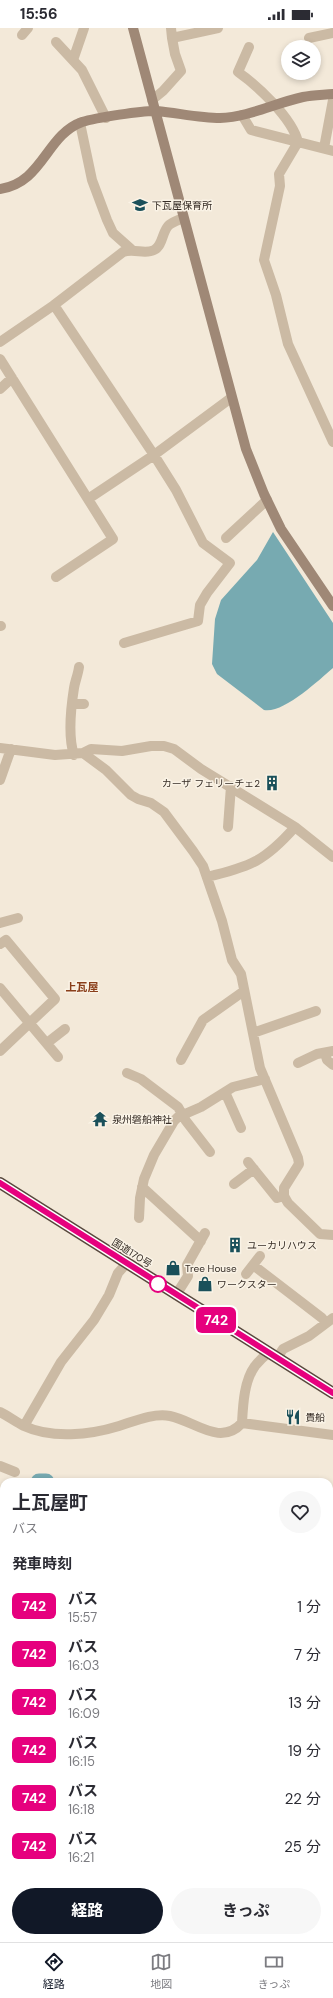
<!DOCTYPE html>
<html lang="ja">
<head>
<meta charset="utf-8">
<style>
  :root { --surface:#fff; --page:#f7f7f7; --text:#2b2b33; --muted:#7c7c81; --line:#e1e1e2; --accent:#111827 }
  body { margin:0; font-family:"DM Sans","Noto Sans JP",sans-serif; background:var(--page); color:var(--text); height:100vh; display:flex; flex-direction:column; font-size:15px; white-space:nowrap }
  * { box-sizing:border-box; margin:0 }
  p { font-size:13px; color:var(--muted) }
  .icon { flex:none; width:22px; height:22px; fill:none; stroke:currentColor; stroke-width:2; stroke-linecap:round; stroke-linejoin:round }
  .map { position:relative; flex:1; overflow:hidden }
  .details { position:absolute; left:0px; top:1450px; width:333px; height:464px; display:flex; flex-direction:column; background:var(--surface); border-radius:12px 12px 0 0; box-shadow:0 2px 6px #0003 }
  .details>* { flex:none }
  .badge { padding:0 8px; border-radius:6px; font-size:14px; line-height:26px }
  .tools { position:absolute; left:281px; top:12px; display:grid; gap:8px }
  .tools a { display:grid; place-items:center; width:40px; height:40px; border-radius:50%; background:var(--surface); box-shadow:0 2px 6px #0003; font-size:20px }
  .map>.badge { position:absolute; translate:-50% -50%; box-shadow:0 0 0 2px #fff }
  h2 { padding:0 12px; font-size:15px; line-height:36px }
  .round { display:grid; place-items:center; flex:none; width:42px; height:42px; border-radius:21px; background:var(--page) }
  .headline { display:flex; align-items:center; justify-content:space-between; height:68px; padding:0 12px }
  h1 { font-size:19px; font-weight:700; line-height:30px }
  .cta { display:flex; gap:8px; margin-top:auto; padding:8px 12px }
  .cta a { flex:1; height:46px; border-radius:24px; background:var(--accent); color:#fff; font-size:16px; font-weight:700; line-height:46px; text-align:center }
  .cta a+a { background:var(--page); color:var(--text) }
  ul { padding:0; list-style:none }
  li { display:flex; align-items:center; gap:12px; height:48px; padding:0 12px }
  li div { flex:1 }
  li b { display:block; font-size:15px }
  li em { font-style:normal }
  li .badge { min-width:44px; font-weight:700; text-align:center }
  .status { display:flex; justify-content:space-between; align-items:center; height:28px; padding:0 20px; background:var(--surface); direction:ltr }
  .status svg { height:11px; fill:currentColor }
  .dock { display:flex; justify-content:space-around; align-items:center; height:56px; border-top:1px solid var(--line); background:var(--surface); font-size:11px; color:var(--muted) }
  .dock a { display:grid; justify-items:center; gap:2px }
  .dock .on { color:var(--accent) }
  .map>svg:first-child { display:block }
  .water { fill:#77aab1 }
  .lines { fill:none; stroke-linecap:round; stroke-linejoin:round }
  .river { stroke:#77aab1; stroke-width:17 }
  .street { stroke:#cbbaa4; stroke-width:10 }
  .secondary { stroke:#9f8876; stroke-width:10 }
  .primary { stroke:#796556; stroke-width:10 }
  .highway { stroke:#58483d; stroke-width:12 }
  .line-casing { stroke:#fff; stroke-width:9 }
  .line { stroke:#e6007e; stroke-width:6 }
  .stop-dot { fill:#fff; stroke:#e6007e; stroke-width:2 }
  .labels { text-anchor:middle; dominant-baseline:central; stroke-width:3; stroke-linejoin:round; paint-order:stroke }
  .poi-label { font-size:10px; fill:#362d26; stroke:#faf3e6; text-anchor:start }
  .street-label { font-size:10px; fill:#362d26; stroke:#faf3e6 }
  .neighbourhood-label { font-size:11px; font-weight:bold; fill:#8a3f1b; stroke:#faf3e6 }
</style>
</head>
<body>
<div class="status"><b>15:56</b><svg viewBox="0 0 49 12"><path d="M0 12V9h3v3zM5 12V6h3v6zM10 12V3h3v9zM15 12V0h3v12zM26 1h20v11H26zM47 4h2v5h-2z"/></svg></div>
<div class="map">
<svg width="333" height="1914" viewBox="0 0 333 1914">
  <rect width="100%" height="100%" fill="#f3e9d9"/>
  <!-- water -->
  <path class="water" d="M273 504 333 595V640C319 652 283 686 264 682L217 646 212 636 215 591 221 572 257 532Z
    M329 1773 333 1775V1814L329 1813Z
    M333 1844V1910L329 1906V1848Z"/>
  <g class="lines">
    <!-- river -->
    <path class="river" d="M39 1454H46
      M0 1526 4 1512
      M329 1719 333 1716"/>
    <!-- street -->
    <path class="street" d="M171 0 172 10 218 0
      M22 7 28 0
      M309 10 333 5
      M56 14 82 42 106 90
      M249 19 238 44C258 58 292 90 298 114L279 146 280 158 264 232 276 267 288 316 333 414
      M73 32 84 0
      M152 72 163 63 181 43 175 26 172 10
      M242 87 251 102 333 123
      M80 95 92 152 107 192 113 205 131 221
      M324 120 333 72
      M54 277 154 427 176 462 203 515 230 535 207 565 200 577 198 593 124 615
      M0 314 54 277 123 224C134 220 145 227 154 222 163 218 162 203 169 197 173 194 179 192 183 190
      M0 331 113 511 56 549
      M0 361 12 350
      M88 471 154 427 231 370
      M226 510 267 472
      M0 598H1
      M73 676H84
      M0 720 55 727 83 725 106 742 131 767 138 771 151 775 164 784 193 823 203 838 222 893 232 932 241 946 260 1040 298 1130 299 1136 284 1160V1168L288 1175 320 1206 333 1207
      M83 725 91 721 122 723 151 718H164L174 721 201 741 295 799 333 829
      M74 727C68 709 71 679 74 660 75 653 78 647 79 639
      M0 752 11 721
      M228 799 231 758
      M207 849C250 839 265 833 295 799
      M0 895 18 890
      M0 916 6 912 55 971 0 1023
      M0 960 58 1029
      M253 1005 316 983
      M47 1015 65 1001
      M325 1025 327 1032 333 1037
      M181 1032 203 992 244 963
      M298 1035 317 1026 333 1023
      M127 1045 141 1051 178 1079 186 1093 210 1124
      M225 1064 241 1100
      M248 1134 277 1170 284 1168
      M234 1156 254 1141
      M142 1159 201 1213
      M139 1190 140 1170 144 1151 154 1127 174 1093 178 1089 201 1079 233 1059 265 1051
      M253 1237 322 1290 326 1295
      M246 1246 260 1228
      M176 1267 188 1248 187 1237 205 1205
      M277 1330 283 1321 309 1308 333 1290
      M0 1384C8 1388 16 1394 24 1398 52 1411 90 1407 119 1398 135 1393 153 1385 170 1388 195 1393 220 1419 242 1395L333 1407
      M242 1395C243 1377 244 1353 255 1338 259 1333 264 1328 269 1324
      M24 1398 61 1334 94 1292 109 1267 118 1245 126 1236
      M0 1438 15 1444
      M0 1549 4 1545
      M0 1584 4 1588
      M0 1606 4 1608
      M329 1703 333 1699
      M0 1863 4 1868
      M0 1905 4 1899"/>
    <!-- secondary -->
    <path class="secondary" d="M133 0 246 421 264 466 281 501 333 578
      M0 161C43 155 46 107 82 94 95 90 144 82 157 83 178 85 200 90 220 90 249 89 275 75 303 69 313 67 323 67 333 66"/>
    <!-- primary -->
    <path class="primary" d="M0 1709H4
      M329 1766 333 1767"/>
    <!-- highway -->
    <path class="highway" d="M0 1155 333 1365"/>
  </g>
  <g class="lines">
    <!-- line casing -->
    <g class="line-casing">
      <path id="line" d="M0 1155 333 1365"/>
    </g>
    <!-- line -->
    <use href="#line" class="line"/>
  </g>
  <!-- icons -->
  <defs>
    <g id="school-bare" transform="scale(1.2)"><path d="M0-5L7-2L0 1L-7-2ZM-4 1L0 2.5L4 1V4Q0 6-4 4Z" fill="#1a505a" stroke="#faf3e6" stroke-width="2.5" paint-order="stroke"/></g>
    <g id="building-bare" transform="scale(1.2)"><path d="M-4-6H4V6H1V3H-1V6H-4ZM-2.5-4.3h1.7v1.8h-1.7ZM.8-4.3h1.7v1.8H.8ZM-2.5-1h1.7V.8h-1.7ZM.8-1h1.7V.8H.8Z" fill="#1a505a" stroke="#faf3e6" stroke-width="2.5" paint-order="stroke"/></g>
    <g id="temple-bare" transform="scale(1.2)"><path d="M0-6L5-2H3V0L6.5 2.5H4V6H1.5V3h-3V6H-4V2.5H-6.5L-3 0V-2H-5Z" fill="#1a505a" stroke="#faf3e6" stroke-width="2.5" paint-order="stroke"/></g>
    <g id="shop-bare" transform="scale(1.2)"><path d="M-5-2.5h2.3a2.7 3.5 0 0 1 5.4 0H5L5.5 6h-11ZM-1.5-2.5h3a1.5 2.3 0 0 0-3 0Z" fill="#1a505a" stroke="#faf3e6" stroke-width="2.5" paint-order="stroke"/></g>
    <g id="restaurant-bare" transform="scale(1.2)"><path d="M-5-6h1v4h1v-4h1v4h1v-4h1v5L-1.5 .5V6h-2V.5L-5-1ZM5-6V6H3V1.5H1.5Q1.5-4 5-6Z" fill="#1a505a" stroke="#faf3e6" stroke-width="2.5" paint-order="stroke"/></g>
  </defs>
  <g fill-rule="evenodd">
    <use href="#school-bare" x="140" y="177"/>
    <use href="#building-bare" x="272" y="755"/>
    <use href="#temple-bare" x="100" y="1091"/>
    <use href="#building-bare" x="235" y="1217"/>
    <use href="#shop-bare" x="173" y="1240"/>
    <use href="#shop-bare" x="205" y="1256"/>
    <use href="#restaurant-bare" x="293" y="1389"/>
  </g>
  <!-- markers -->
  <circle class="stop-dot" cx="158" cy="1256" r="8"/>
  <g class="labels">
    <!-- poi labels -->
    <g class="poi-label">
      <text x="152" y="177">下瓦屋保育所</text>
      <text x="260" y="755" text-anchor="end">カーザ フェリーチェ2</text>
      <text x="112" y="1091">泉州磐船神社</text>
      <text x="247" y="1217">ユーカリハウス</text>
      <text x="185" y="1240">Tree House</text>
      <text x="217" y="1256">ワークスター</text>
      <text x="305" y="1389">貴船</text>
    </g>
    <!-- street labels -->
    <g class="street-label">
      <text transform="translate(132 1225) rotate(32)">国道170号</text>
    </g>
    <!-- neighbourhood labels -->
    <g class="neighbourhood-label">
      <text x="82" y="959">上瓦屋</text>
    </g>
  </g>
</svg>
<div class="tools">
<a><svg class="icon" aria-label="layers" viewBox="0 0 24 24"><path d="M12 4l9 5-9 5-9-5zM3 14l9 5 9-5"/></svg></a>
</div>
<b class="badge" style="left:216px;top:1292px;background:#e6007e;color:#fff">742</b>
<section class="details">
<div class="headline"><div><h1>上瓦屋町</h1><p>バス</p></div><a class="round"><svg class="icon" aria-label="heart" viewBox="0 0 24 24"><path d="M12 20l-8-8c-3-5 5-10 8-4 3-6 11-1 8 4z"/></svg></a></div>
<h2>発車時刻</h2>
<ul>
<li><span class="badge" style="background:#e6007e;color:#fff">742</span><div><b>バス</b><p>15:57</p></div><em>1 分</em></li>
<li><span class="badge" style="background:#e6007e;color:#fff">742</span><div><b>バス</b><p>16:03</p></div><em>7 分</em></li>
<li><span class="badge" style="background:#e6007e;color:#fff">742</span><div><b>バス</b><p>16:09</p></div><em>13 分</em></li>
<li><span class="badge" style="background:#e6007e;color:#fff">742</span><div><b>バス</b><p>16:15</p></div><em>19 分</em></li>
<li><span class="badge" style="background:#e6007e;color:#fff">742</span><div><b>バス</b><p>16:18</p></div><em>22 分</em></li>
<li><span class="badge" style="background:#e6007e;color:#fff">742</span><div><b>バス</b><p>16:21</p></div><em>25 分</em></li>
</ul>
<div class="cta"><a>経路</a><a>きっぷ</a></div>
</section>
</div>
<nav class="dock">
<a class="on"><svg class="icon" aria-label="directions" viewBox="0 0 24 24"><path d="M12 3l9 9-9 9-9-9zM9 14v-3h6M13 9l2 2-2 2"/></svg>経路</a>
<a><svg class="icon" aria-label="map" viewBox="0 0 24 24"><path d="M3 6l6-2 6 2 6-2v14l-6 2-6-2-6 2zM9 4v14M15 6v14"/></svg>地図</a>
<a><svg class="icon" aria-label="tickets" viewBox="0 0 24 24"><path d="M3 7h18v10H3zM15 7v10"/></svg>きっぷ</a>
</nav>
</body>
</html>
